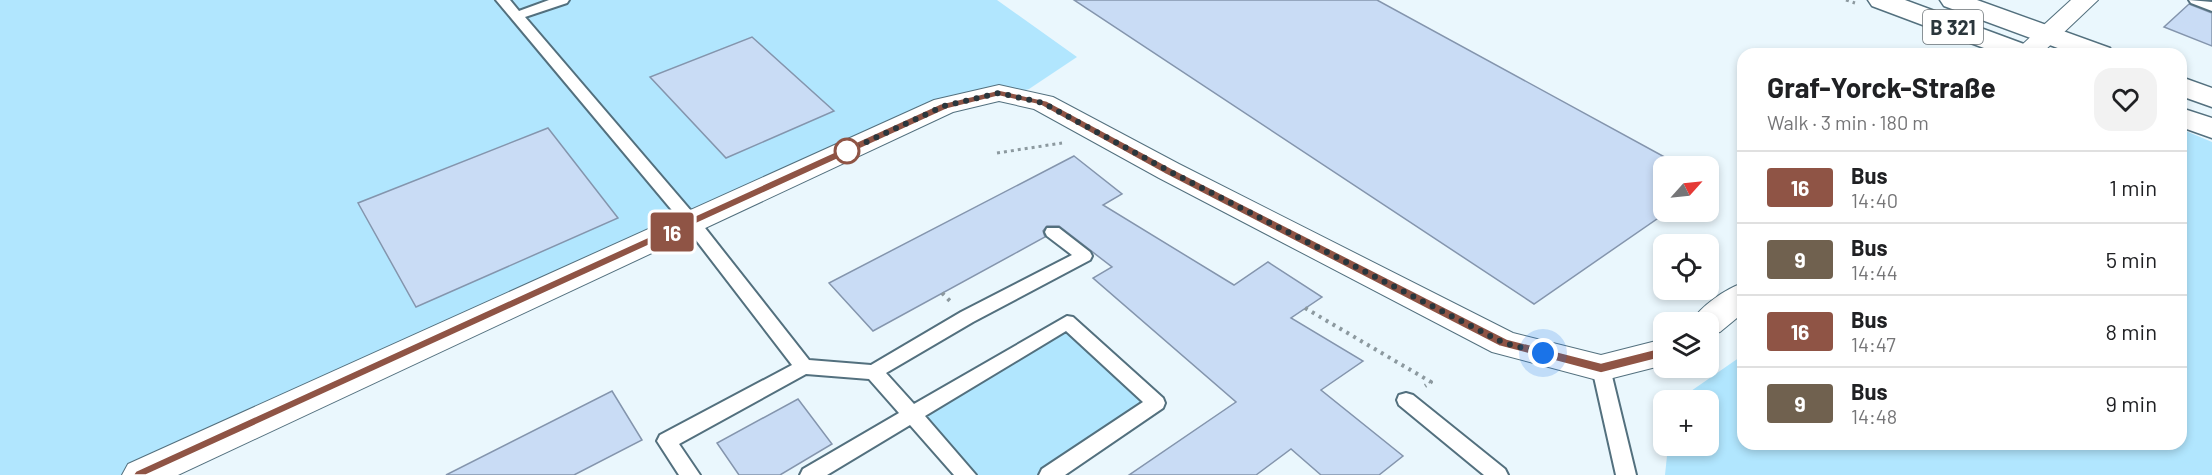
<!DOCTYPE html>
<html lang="en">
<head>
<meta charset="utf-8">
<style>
  :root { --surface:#fff; --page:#f2f2f2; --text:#202124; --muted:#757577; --line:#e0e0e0 }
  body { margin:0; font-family:Barlow,sans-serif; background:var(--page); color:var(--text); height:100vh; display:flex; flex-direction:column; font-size:22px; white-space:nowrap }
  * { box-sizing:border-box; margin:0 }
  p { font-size:20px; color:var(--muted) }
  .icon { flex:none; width:33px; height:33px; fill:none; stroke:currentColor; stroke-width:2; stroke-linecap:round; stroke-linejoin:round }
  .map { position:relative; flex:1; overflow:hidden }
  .details { position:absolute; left:1737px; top:48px; width:450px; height:402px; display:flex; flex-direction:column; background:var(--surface); border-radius:18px; box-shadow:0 3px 9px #0003 }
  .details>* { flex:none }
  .badge { padding:0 12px; border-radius:4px; font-size:21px; line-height:39px }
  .needle { width:39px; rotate:63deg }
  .tools { position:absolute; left:1653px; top:156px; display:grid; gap:12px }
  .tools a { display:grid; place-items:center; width:66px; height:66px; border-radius:12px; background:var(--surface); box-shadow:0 3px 9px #0003; font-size:30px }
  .you { position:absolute; width:30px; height:30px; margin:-15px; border:4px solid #fff; border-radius:50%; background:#1a73e8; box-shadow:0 0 0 9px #1a73e833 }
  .map>.badge { position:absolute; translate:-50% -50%; box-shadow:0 0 0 3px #fff }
  .round { display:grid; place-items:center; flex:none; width:63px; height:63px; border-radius:18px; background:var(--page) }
  .headline { display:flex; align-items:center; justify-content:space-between; height:102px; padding:0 30px }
  h1 { font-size:28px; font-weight:700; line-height:45px }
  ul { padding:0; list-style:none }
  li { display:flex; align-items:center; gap:18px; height:72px; padding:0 30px; border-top:2px solid var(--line) }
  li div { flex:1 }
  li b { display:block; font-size:22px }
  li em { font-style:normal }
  li .badge { min-width:66px; font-weight:700; text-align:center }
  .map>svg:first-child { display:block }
  .green { fill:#b1e6fe }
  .building { fill:#c9dcf5; stroke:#8495ad; stroke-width:1.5 }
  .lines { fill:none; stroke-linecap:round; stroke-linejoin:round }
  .lane-casing { stroke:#53707e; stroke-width:4 }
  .street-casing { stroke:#53707e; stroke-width:2 }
  .primary-casing { stroke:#53707e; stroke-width:3 }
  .path-far1 { stroke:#8c999f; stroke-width:3; stroke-dasharray:3 4; stroke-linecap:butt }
  .path { stroke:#8c999f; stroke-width:4; stroke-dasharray:3 5; stroke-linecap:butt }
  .lane { fill:#fff; fill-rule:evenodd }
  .street { fill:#fff; fill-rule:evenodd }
  .primary { fill:#fff; fill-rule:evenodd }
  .line { fill:#8f5445; stroke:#fff; stroke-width:1.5 }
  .walk { stroke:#2a363c; stroke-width:6; stroke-dasharray:0 10.8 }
  .stop-dot { fill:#fff; stroke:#8f5445; stroke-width:3 }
  .labels { text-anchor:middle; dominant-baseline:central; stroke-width:4.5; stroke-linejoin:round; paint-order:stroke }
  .shield { fill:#fff; stroke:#6a7276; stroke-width:1.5 }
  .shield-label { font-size:20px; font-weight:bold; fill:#2a363c }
</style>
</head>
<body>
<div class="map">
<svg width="2212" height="475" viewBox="0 0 2212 475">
  <rect width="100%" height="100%" fill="#eaf7fd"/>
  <!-- green -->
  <path class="green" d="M0 0H997L1077 57 1029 89 1013 94 944 106 141 475H0Z
    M2181 129 2212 142V475H1665L1668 446H1708V400H1678L1743 355V444H2181Z
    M1067 322 1156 403 1049 475H966L912 414Z"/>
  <!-- building -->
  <path class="building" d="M1074 0H1377L1681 166H1664V212H1667L1534 304Z
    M2189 4 2212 13V46L2164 27Z
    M752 37 834 111 726 158 650 77Z
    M548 128 618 218 416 307 358 203Z
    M1074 156 1122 194 1103 205 1234 285 1268 262 1322 297 1291 318 1363 361 1321 390 1403 456 1379 475H1321L1291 449 1256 475H1129L1236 402 1093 278 1112 267 1059 226H1047L1043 231 1045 237 873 331 829 283Z
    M612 391 642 440 574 475H446Z
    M798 399 832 444 780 475H739L717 443Z"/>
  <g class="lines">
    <!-- lane casing -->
    <g class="lane-casing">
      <path id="lane" d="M496 0H510L519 11 549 0H569L567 3 525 17 698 219 809 360 871 365 961 312 1072 255 1047 236 1045 232 1047 228H1059L1090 252 1092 256 1090 260 973 322 886 373 914 404 1067 316 1073 317 1163 398 1165 403 1163 408 1065 475H1039L1042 469 1143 402 1066 331 925 416 976 475H954L910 425 827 475H800L803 469 899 413 869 379 806 374 679 444 700 475H679L657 441 660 435 792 365 686 227Z
        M2189 0 2212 2V11L2191 3Z
        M1601 361 1608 363 1610 368 1636 475H1616L1592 368 1594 363Z
        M1406 393 1413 395 1505 469 1508 475H1484L1399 405 1397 400 1399 395Z"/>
    </g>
    <!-- street casing -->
    <g class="street-casing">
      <path id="street" d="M2071 0H2098L2041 54H2012Z
        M999 85 1053 97 1179 164 1513 333 1601 355 1664 339V365L1601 381 1492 352 1159 178 1034 109 999 101 953 112 178 475H122L128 464 934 100Z
        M1743 283V313L1720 332 1708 335V322H1691C1701 306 1725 289 1743 283Z"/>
    </g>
    <!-- primary casing -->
    <g class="primary-casing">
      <path id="primary" d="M1868 0H1905L2035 48 2039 54H2000L1872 6Z
        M1940 0H1977L2110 48 2114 54H2074L1944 6Z
        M2181 77 2212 88V107L2181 96Z
        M2181 108 2212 118V138L2181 127Z"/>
    </g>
    <!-- path-far1 -->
    <path class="path-far1" d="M1846 0 1855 3
      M997 153 1062 143"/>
    <!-- path -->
    <path class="path" d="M942 293 950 301
      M1305 308 1431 382 1425 386"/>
    <!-- lane -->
    <use href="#lane" class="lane"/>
    <!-- street -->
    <use href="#street" class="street"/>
    <!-- primary -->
    <use href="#primary" class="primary"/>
  </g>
  <!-- line -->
  <path class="line" d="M999 90 1047 101 1173 169 1507 339 1601 363 1664 347 1670 352 1664 357 1601 373 1499 346 1165 174 1040 105 999 96 947 109 146 475H133L136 471 940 104Z"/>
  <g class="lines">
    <!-- walk -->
    <path class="walk" d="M847 151 944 106 999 93 1043 103 1169 171 1504 343 1543 353"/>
  </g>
  <!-- markers -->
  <circle class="stop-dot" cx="847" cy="151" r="12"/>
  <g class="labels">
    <!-- shield labels -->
    <rect class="shield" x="1923" y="10" width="60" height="34" rx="4.5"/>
    <g class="shield-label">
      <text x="1953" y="27">B 321</text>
    </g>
  </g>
</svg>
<div class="tools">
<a><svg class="needle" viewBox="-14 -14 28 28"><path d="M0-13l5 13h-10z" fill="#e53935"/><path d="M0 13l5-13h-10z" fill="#757577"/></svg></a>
<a><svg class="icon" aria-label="locate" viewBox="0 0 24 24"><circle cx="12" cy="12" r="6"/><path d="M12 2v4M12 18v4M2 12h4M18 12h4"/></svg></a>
<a><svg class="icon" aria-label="layers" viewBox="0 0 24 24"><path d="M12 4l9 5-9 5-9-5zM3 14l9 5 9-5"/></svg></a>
<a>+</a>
</div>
<div class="you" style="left:1543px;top:353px"></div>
<b class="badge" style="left:672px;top:232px;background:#8f5445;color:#fff">16</b>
<section class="details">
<div class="headline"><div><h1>Graf-Yorck-Straße</h1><p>Walk · 3 min · 180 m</p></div><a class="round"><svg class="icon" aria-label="heart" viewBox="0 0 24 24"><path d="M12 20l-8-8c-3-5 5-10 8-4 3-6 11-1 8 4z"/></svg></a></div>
<ul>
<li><span class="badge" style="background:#8f5445;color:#fff">16</span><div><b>Bus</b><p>14:40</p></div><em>1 min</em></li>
<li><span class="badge" style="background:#70614f;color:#fff">9</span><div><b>Bus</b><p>14:44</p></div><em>5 min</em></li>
<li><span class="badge" style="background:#8f5445;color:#fff">16</span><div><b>Bus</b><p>14:47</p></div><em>8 min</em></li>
<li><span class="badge" style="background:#70614f;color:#fff">9</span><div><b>Bus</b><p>14:48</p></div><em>9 min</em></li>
</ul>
</section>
</div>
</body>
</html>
